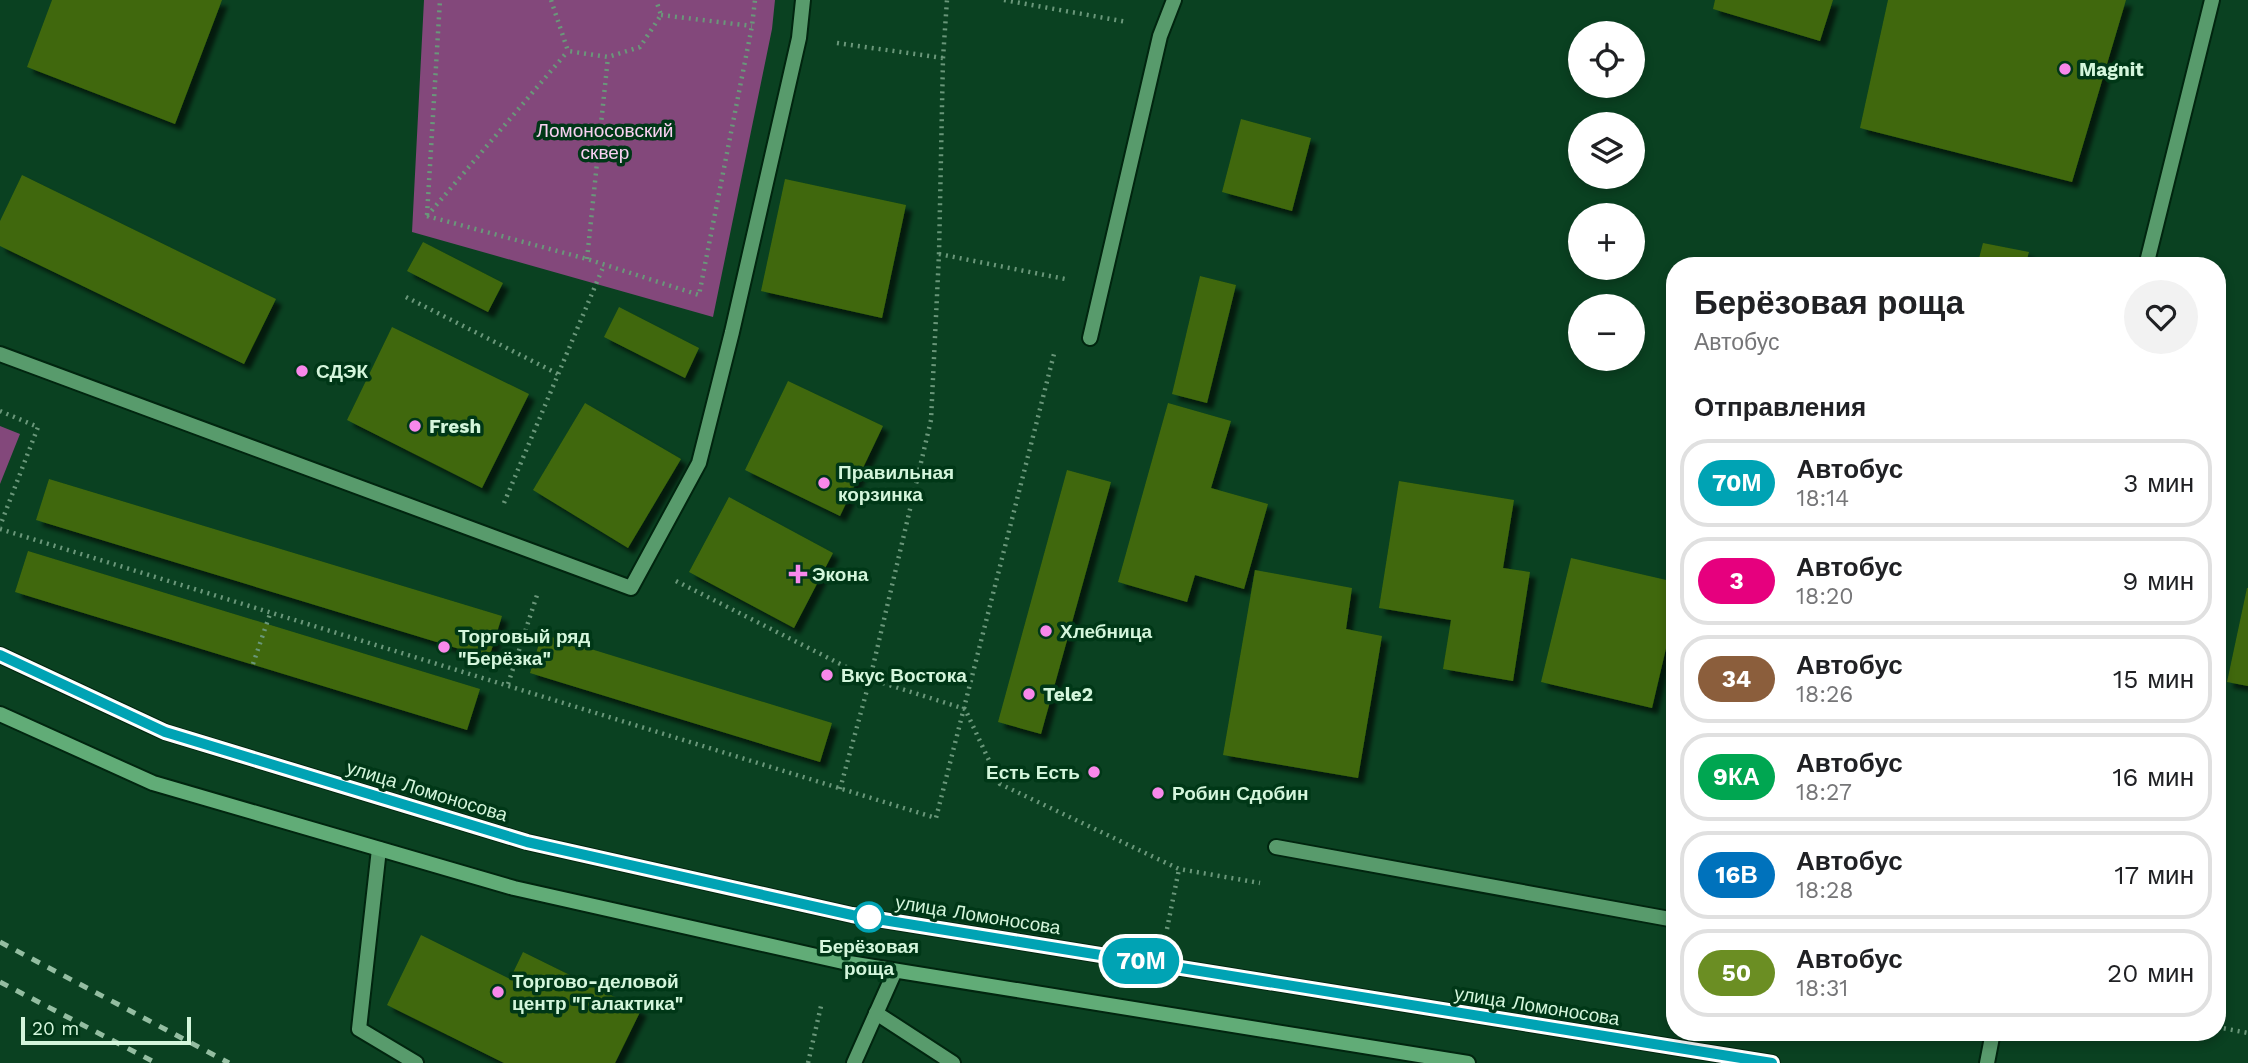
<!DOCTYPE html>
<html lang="ru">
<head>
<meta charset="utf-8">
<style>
  :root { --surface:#fff; --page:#f2f2f2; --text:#202124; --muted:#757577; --line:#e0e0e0 }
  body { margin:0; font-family:"Work Sans",sans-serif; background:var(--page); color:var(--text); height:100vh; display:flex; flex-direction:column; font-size:26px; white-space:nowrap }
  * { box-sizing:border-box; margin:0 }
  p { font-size:23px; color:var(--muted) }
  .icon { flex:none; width:38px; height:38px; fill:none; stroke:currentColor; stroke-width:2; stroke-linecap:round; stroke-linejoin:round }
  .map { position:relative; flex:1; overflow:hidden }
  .sheet { position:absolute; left:1666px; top:257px; width:560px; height:784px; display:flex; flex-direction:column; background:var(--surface); border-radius:28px; box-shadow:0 4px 10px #0003 }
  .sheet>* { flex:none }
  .badge { padding:0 14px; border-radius:23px; font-size:24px; line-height:46px }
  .fabs { position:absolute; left:1568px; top:21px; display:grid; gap:14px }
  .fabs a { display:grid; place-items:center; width:77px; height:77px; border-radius:50%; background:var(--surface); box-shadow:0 4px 10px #0003; font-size:35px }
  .scale { position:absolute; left:21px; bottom:18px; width:170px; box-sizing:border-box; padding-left:7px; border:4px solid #d4f6dc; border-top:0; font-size:19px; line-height:24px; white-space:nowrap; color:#d4f6dc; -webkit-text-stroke:5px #003717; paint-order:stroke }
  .map>.badge { position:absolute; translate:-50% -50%; box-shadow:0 0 0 4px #fff }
  h2 { padding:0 28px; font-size:26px; line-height:63px }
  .round { display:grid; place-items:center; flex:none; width:74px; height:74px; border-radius:37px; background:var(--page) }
  .overview { display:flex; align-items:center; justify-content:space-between; height:119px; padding:0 28px }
  h1 { font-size:33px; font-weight:700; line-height:52px }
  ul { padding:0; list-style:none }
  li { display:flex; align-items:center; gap:21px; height:88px; margin:0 14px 10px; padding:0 14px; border:4px solid var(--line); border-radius:28px }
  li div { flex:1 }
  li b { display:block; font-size:26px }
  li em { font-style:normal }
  li .badge { min-width:77px; font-weight:700; text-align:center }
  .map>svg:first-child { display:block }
  .green { fill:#83487b }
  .building { fill:#3f680b; filter:url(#shadow) }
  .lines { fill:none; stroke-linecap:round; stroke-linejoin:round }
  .service-casing { stroke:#01250f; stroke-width:18 }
  .minor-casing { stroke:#01250f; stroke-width:18 }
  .secondary-casing { stroke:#01250f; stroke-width:18 }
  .path { stroke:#6a977a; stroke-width:4.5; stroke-dasharray:2 5; stroke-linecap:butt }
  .service { stroke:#589b6c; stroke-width:14 }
  .minor { stroke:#589b6c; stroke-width:14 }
  .secondary { stroke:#61ac77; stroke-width:14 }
  .rail { stroke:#94bda1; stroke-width:5; stroke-dasharray:9 9; stroke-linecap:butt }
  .line-casing { stroke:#fff; stroke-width:16 }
  .line { stroke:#00a3b4; stroke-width:10 }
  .poi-dot { fill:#f888ea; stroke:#003717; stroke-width:2.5 }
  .stop-dot { fill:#fff; stroke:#00a3b4; stroke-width:3.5 }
  .labels { text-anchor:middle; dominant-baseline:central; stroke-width:7; stroke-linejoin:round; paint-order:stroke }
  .poi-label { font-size:19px; font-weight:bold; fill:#d4f6dc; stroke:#003717; text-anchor:start }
  .park-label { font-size:19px; fill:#f9d1f2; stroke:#003717 }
  .street-label { font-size:19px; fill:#d4f6dc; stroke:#003717 }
  .stop-label { font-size:19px; font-weight:bold; fill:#d4f6dc; stroke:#003717 }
</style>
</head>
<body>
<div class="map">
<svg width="2248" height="1063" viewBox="0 0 2248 1063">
  <defs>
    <filter id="shadow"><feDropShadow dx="6" dy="6" stdDeviation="2" flood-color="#0009"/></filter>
  </defs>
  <rect width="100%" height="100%" fill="#0a4121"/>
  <!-- green -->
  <path class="green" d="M424 0H775L772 29 713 317 412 232Z
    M0 426 20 434 0 484Z"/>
  <!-- building -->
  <path class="building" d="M52 0H222L175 124 27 67Z
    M1715 0H1833L1820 41 1713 9Z
    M1888 0H2126L2072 182 1860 128Z
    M1241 119 1311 138 1292 211 1222 192Z
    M22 175 276 299 244 364 0 246V221Z
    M785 179 906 205 882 318 761 291Z
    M423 242 503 283 488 312 407 271Z
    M1983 243 2029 252 2025 266H1977Z
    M1200 276 1236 285 1207 403 1172 394Z
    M619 307 699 348 685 378 604 337Z
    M392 327 529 394 482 488 347 420Z
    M788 381 883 426 840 516 745 470Z
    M585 403 681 459 628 548 533 490Z
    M1168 403 1231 421 1211 488 1268 504 1244 589 1195 575 1187 602 1118 582Z
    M1067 470 1111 482 1041 734 998 722Z
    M49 479 502 616 489 658 36 520Z
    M1399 481 1514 500 1503 568 1530 572 1513 681 1443 669 1451 620 1379 608Z
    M729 497 833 553 794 628 689 572Z
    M28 551 480 689 467 730 15 592Z
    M1571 558 1675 582V610L1652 708 1541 682Z
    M1255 570 1352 588 1346 629 1382 636 1358 778 1223 755Z
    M2247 588H2248V686L2227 682Z
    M542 634 832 723 820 762 530 673Z
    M421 935 510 979 523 952 641 1010 615 1063H504L387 1005Z"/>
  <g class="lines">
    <!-- service casing -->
    <g class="service-casing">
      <path id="service" d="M1090 338 1160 36 1174 0
        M0 354 631 588 699 463 732 332 799 38 803 0
        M1276 847 1675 920
        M379 849 359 1029 416 1063
        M876 1013 953 1063"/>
    </g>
    <!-- minor casing -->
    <g class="minor-casing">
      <path id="minor" d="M2146 266 2212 0
        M854 1063 895 971
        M1987 1063 1993 1032"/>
    </g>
    <!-- secondary casing -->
    <g class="secondary-casing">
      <path id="secondary" d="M0 655 165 732 527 842 852 915 1772 1063
        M0 714 153 783 514 888 843 962 1468 1063"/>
    </g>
    <!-- path -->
    <path class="path" d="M551 0 568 51 608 57 640 47 661 15 656 0
      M1004 0 1127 22
      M661 15 752 26
      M837 43 943 58
      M427 215 440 0
      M427 216 587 259 699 295 752 26 755 0
      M427 216 568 51
      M939 254 1065 279
      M587 259 608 57
      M406 297 558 374
      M0 411 38 427 0 526
      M504 503 604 265
      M0 529 936 818 1055 350
      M676 581 870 679 965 709 1000 784 1179 869 1260 883
      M253 664 271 611
      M508 684 538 592
      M840 789 870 679 931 420 939 254 943 58 947 0
      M1167 929 1179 869
      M2217 1027 2248 1033
      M808 1063 821 1006"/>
    <!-- service -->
    <use href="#service" class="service"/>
    <!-- minor -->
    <use href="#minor" class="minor"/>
    <!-- secondary -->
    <use href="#secondary" class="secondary"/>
    <!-- rail -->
    <path class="rail" d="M0 942 229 1063
      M0 982 156 1063"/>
  </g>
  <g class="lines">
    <!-- line casing -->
    <g class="line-casing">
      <path id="line" d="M0 655 165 732 527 842 852 915 1772 1063"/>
    </g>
    <!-- line -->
    <use href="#line" class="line"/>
  </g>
  <!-- markers -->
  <g class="poi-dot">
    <circle cx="2065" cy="69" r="7"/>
    <circle cx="302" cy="371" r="7"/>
    <circle cx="415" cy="426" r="7"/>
    <circle cx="824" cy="483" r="7"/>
    <path d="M794.5 563.5h7v7h7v7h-7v7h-7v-7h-7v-7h7z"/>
    <circle cx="1046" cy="631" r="7"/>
    <circle cx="444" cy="647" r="7"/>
    <circle cx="827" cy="675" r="7"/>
    <circle cx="1029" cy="694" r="7"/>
    <circle cx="1094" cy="772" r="7"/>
    <circle cx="1158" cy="793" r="7"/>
    <circle cx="498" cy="992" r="7"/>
  </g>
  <circle class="stop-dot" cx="869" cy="917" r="14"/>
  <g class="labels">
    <!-- poi labels -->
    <g class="poi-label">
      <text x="2079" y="69">Magnit</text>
      <text x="316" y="371">СДЭК</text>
      <text x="429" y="426">Fresh</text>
      <text x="838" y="472">Правильная<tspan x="838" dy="22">корзинка</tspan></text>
      <text x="812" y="574">Экона</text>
      <text x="1060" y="631">Хлебница</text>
      <text x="458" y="636">Торговый ряд<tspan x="458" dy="22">"Берёзка"</tspan></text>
      <text x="841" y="675">Вкус Востока</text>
      <text x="1043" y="694">Tele2</text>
      <text x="1080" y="772" text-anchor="end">Есть Есть</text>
      <text x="1172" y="793">Робин Сдобин</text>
      <text x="512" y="981">Торгово-деловой<tspan x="512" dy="22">центр "Галактика"</tspan></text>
    </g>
    <!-- park labels -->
    <g class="park-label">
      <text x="605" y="130">Ломоносовский<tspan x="605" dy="22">сквер</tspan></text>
    </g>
    <!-- street labels -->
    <g class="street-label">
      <text transform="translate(427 791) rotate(17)">улица Ломоносова</text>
      <text transform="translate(978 915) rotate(9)">улица Ломоносова</text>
      <text transform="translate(1537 1006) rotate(9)">улица Ломоносова</text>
    </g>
    <!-- stop labels -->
    <g class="stop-label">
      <text x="869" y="946">Берёзовая<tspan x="869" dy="22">роща</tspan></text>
    </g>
  </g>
</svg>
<div class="fabs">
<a><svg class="icon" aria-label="locate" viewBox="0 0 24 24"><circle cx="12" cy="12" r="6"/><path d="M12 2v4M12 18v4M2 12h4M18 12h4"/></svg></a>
<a><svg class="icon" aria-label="layers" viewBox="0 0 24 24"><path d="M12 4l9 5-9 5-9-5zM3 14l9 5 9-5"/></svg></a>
<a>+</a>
<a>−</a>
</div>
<div class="scale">20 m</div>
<b class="badge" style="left:1141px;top:961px;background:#00a3b4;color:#fff">70М</b>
<section class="sheet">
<div class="overview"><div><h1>Берёзовая роща</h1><p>Автобус</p></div><a class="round"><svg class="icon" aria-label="heart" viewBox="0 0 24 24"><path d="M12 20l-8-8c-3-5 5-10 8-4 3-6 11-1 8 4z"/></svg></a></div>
<h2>Отправления</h2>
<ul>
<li><span class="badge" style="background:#00a3b4;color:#fff">70М</span><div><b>Автобус</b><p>18:14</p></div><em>3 мин</em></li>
<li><span class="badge" style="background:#e6007e;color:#fff">3</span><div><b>Автобус</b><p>18:20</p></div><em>9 мин</em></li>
<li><span class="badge" style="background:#8b5e3c;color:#fff">34</span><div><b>Автобус</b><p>18:26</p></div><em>15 мин</em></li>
<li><span class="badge" style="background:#00a651;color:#fff">9КА</span><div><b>Автобус</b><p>18:27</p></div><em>16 мин</em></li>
<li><span class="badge" style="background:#0072bc;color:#fff">16В</span><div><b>Автобус</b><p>18:28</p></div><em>17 мин</em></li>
<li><span class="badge" style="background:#6b8e23;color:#fff">50</span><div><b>Автобус</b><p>18:31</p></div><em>20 мин</em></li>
</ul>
</section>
</div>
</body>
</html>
